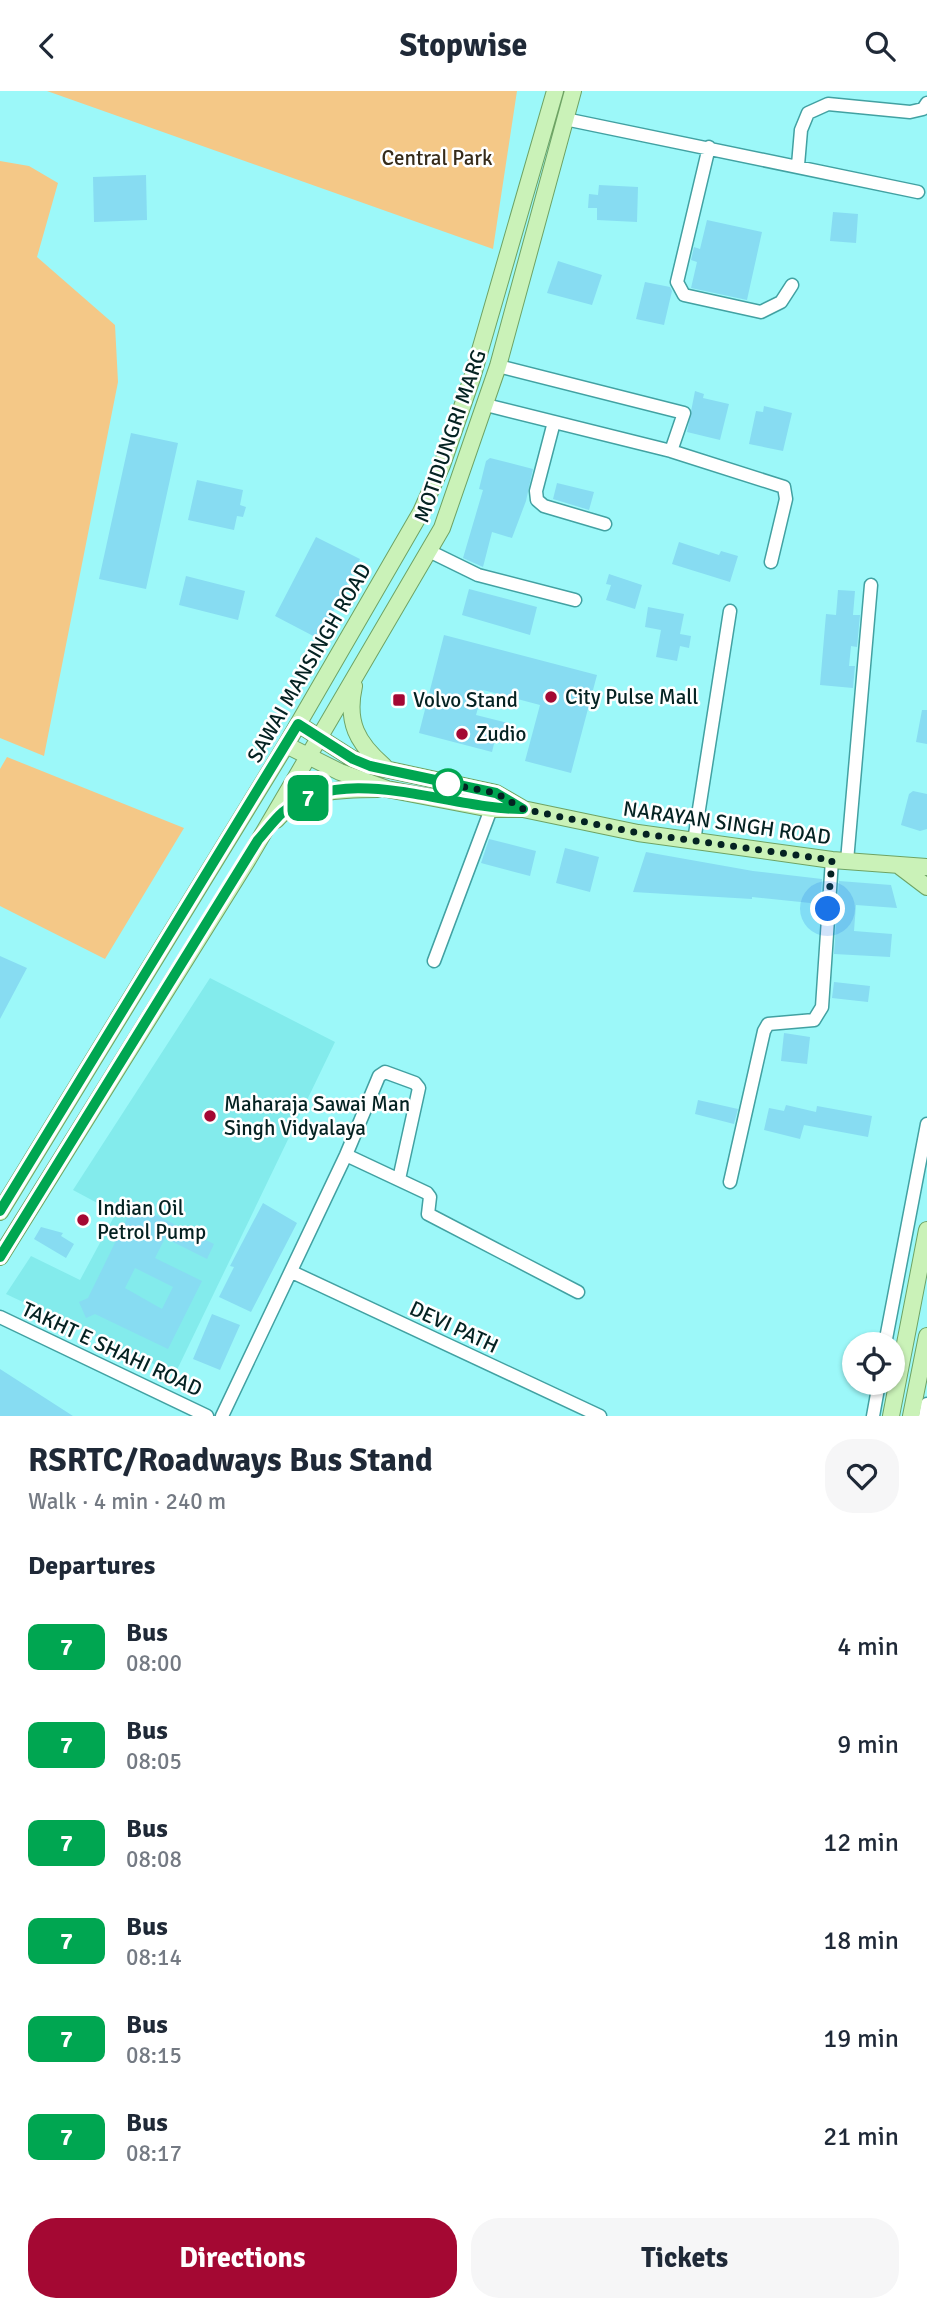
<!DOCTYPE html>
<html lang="en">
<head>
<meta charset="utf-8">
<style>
  :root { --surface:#fff; --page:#f6f6f7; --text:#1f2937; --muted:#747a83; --accent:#a40833 }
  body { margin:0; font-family:Signika,sans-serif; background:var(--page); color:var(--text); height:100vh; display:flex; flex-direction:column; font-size:26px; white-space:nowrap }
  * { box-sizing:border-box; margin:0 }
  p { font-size:23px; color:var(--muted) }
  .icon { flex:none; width:38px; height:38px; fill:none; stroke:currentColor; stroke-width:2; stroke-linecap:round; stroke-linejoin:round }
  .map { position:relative; height:1325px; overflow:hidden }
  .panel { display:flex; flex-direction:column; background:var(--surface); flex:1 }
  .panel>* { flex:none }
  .badge { padding:0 14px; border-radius:10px; font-size:24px; line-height:46px }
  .tools { position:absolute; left:842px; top:1241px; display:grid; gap:14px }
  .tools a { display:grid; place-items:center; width:63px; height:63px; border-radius:50%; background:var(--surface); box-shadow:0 2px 5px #0004; font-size:35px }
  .you { position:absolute; width:35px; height:35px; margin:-18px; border:5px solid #fff; border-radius:50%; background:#1a73e8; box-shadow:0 0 0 10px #1a73e833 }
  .map>.badge { position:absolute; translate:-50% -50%; box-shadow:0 0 0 4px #fff }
  h2 { padding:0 28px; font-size:26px; line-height:63px }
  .round { display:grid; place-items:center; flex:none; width:74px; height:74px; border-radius:28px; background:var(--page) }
  .overview { display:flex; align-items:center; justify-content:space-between; height:119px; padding:0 28px }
  h1 { font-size:33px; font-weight:700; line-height:52px }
  .cta { display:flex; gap:14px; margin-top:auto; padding:14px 28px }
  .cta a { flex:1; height:80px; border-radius:28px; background:var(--accent); color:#fff; font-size:28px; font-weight:700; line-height:80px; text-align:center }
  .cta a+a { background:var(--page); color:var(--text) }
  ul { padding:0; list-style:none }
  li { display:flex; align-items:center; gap:21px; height:98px; padding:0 28px }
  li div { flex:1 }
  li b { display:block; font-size:26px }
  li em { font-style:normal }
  li .badge { min-width:77px; font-weight:700; text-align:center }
  header { display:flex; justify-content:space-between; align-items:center; height:91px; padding:0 28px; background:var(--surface); font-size:32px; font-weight:700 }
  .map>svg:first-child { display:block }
  .built { fill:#83ebec }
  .green { fill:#f4c887 }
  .building { fill:#87dcf2; fill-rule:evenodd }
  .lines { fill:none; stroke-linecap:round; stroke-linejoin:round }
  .minor-casing { stroke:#42a1a2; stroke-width:15 }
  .major-casing { stroke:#6ea364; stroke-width:18 }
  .minor { stroke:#fff; stroke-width:12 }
  .major { stroke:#caf2b8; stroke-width:16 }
  .line-casing { stroke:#fff; stroke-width:16 }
  .line { stroke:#00a651; stroke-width:10 }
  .walk { stroke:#042222; stroke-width:7; stroke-dasharray:0 12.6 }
  .poi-dot { fill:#a40833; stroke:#fff; stroke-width:2.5 }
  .stop-dot { fill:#fff; stroke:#00a651; stroke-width:3.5 }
  .labels { text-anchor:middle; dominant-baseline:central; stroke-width:5; stroke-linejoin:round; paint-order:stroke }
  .park-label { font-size:21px; fill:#362b1a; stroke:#fff }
  .street-label { font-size:21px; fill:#042222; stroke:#fff }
  .poi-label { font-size:21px; fill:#042222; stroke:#fff; text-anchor:start }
</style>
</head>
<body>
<header><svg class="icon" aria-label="back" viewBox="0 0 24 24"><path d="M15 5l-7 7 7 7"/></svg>Stopwise<svg class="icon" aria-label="search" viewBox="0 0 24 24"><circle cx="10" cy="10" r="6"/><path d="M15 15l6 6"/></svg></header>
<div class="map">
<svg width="927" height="1325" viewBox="0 0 927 1325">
  <rect width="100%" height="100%" fill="#9cf8f9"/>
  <!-- built -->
  <path class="built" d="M210 887 335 951 175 1283 6 1203 31 1165 80 1189 116 1122 73 1099Z"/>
  <!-- green -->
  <path class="green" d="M47 0H517L493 158Z
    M0 70 29 75 58 92 37 166 115 234 118 291 44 665 0 647Z
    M7 666 184 737 105 868 0 815V678Z"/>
  <!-- building -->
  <path class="building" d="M146 84 147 129 94 131 93 86Z
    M599 94 638 96 637 131 597 129V117H588L589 103 598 104Z
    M833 121 858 123 856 152 830 150Z
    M707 129 762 141 747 209 691 197 697 171 691 169 694 156 700 158Z
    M558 170 602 184 592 214 547 202Z
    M645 191 670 196 672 200 664 234 636 228Z
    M695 300 704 303 703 307 729 313 720 349 687 341Z
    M764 315 792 322 783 360 749 353 756 320 763 321Z
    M131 342 178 352 146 498 99 488Z
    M490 367 533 378 526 410 512 447 492 441 483 476 463 467 483 399 479 398 486 370Z
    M197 389 243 399 240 414 246 416 243 426 237 425 234 439 188 429Z
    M557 392 594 401 589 419 553 408Z
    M316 446 360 468 319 548 275 525Z
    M679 451 719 464 721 460 738 465 730 491 672 473Z
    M609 483 642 494 635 518 606 509 611 494 606 493Z
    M186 485 245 500 238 529 179 514Z
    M469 498 537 516 530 544 462 524Z
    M838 499 855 500 853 524H860L857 556 851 555 849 575H855L853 597 820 594 826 523 836 524Z
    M648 516 684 523 680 543 691 545 689 557 680 555 677 570 656 566 661 539 645 536Z
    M444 544 597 584 571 682 525 670 540 614 483 599 476 624 508 632 503 651 495 649 492 661 419 642Z
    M922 619H927V653L916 651Z
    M913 700 927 703V738L920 740 901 734 909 703Z
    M489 748 536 760 530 785 481 772Z
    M565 757 599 766 590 801 556 792Z
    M646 761 753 780 822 788 820 813 752 806V808L633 801Z
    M839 790 891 794 897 817 856 814 854 840 892 843 890 866 834 863Z
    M0 865 27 877 0 928Z
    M834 891 870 895 868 911 832 907Z
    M784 942 810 946 807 973 781 970Z
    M698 1009 738 1018 734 1033 695 1023Z
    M786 1014 816 1021 817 1015 872 1025 868 1046 804 1034 800 1048 764 1039 769 1017 784 1020Z
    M263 1112 297 1132 251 1221 219 1206 234 1176 230 1175Z
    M132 1117 147 1124 149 1121 156 1124 214 1153 207 1168 165 1147 155 1167 202 1190 168 1258 95 1223 86 1227 79 1211 88 1207ZM135 1177 173 1196 162 1218 125 1197Z
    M41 1136 63 1142 61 1145 74 1153 66 1167 34 1148Z
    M212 1223 240 1234 220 1279 193 1268Z
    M0 1278 73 1325H0Z"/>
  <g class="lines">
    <!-- minor casing -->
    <g class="minor-casing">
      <path id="minor" d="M565 28 918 101
        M709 56 677 191 684 204 761 221 781 211 792 194
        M798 74 801 39 808 22 828 13 910 21 923 18 927 12
        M498 275 684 322 671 360
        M486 314 671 360 784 396 786 408 771 471
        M554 331 536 400 537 409 544 415 605 433
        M429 460 478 484 575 509
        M694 750 730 520
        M847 770 871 494
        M434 870 491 718
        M346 1064 427 1102 430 1106 428 1123 578 1201
        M730 1091 764 940 768 933 814 929 822 916 832 769
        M292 1181 600 1325
        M0 1226 207 1325
        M885 1253 927 1033
        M222 1325 346 1064 379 985 385 981 415 992 419 997 399 1088
        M873 1325 879 1292
        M925 1325 927 1313"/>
    </g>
    <!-- major casing -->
    <g class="major-casing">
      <path id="major" d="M354 595C346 631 357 652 384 675
        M298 633 353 668 371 675 496 702 522 717
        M286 654 340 681 387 698 491 718H523L638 742 832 769 927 776
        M276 729C303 698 341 698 378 698
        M898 774 927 796
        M0 1121 286 654 421 421 442 374 472 287 555 0
        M0 1166 247 770 442 437 498 275 573 0
        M891 1325 927 1139
        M911 1325 927 1245"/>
    </g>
    <!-- minor -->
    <use href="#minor" class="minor"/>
    <!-- major -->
    <use href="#major" class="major"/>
  </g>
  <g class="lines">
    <!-- line casing -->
    <g class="line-casing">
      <path id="line" d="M0 1120 298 633 353 668 370 675 496 702 523 718C450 719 345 669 283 721 274 729 266 740 258 749L0 1166"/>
    </g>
    <!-- line -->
    <use href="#line" class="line"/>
    <!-- walk -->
    <path class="walk" d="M448 693 444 692 496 702 523 718 638 742 832 769 828 818"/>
  </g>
  <!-- markers -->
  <g class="poi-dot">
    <circle cx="551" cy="606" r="7"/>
    <rect x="392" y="602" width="14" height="14" rx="3.5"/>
    <circle cx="462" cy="643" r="7"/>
    <circle cx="210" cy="1025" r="7"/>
    <circle cx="83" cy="1129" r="7"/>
  </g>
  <circle class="stop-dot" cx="448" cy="693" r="14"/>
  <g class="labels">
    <!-- park labels -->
    <g class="park-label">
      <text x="437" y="67">Central Park</text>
    </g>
    <!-- street labels -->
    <g class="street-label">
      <text transform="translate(450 345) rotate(-71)">MOTIDUNGRI MARG</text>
      <text transform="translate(309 572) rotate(-60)">SAWAI MANSINGH ROAD</text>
      <text transform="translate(727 732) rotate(8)">NARAYAN SINGH ROAD</text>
      <text transform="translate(454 1236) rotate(25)">DEVI PATH</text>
      <text transform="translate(112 1258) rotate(25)">TAKHT E SHAHI ROAD</text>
    </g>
    <!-- poi labels -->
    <g class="poi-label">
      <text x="565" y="606">City Pulse Mall</text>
      <text x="413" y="609">Volvo Stand</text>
      <text x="476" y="643">Zudio</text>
      <text x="224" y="1013">Maharaja Sawai Man<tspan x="224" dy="24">Singh Vidyalaya</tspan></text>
      <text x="97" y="1117">Indian Oil<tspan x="97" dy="24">Petrol Pump</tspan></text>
    </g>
  </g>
</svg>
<div class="tools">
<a><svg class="icon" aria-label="locate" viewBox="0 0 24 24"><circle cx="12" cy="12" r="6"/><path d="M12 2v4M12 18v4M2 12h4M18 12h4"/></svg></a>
</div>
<div class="you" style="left:828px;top:818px"></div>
<b class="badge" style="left:308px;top:707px;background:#00a651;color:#fff">7</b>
</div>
<section class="panel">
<div class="overview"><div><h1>RSRTC/Roadways Bus Stand</h1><p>Walk · 4 min · 240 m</p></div><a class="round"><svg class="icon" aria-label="heart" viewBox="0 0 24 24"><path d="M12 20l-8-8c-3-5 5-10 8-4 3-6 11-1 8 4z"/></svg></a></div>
<h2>Departures</h2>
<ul>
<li><span class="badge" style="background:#00a651;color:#fff">7</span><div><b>Bus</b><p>08:00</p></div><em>4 min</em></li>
<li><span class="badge" style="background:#00a651;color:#fff">7</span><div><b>Bus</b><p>08:05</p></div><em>9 min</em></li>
<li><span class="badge" style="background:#00a651;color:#fff">7</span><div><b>Bus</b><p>08:08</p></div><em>12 min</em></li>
<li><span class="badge" style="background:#00a651;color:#fff">7</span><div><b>Bus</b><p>08:14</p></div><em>18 min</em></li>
<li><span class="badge" style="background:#00a651;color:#fff">7</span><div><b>Bus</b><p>08:15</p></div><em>19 min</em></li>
<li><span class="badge" style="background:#00a651;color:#fff">7</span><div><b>Bus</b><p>08:17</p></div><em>21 min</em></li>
</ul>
<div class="cta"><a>Directions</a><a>Tickets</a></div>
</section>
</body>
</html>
